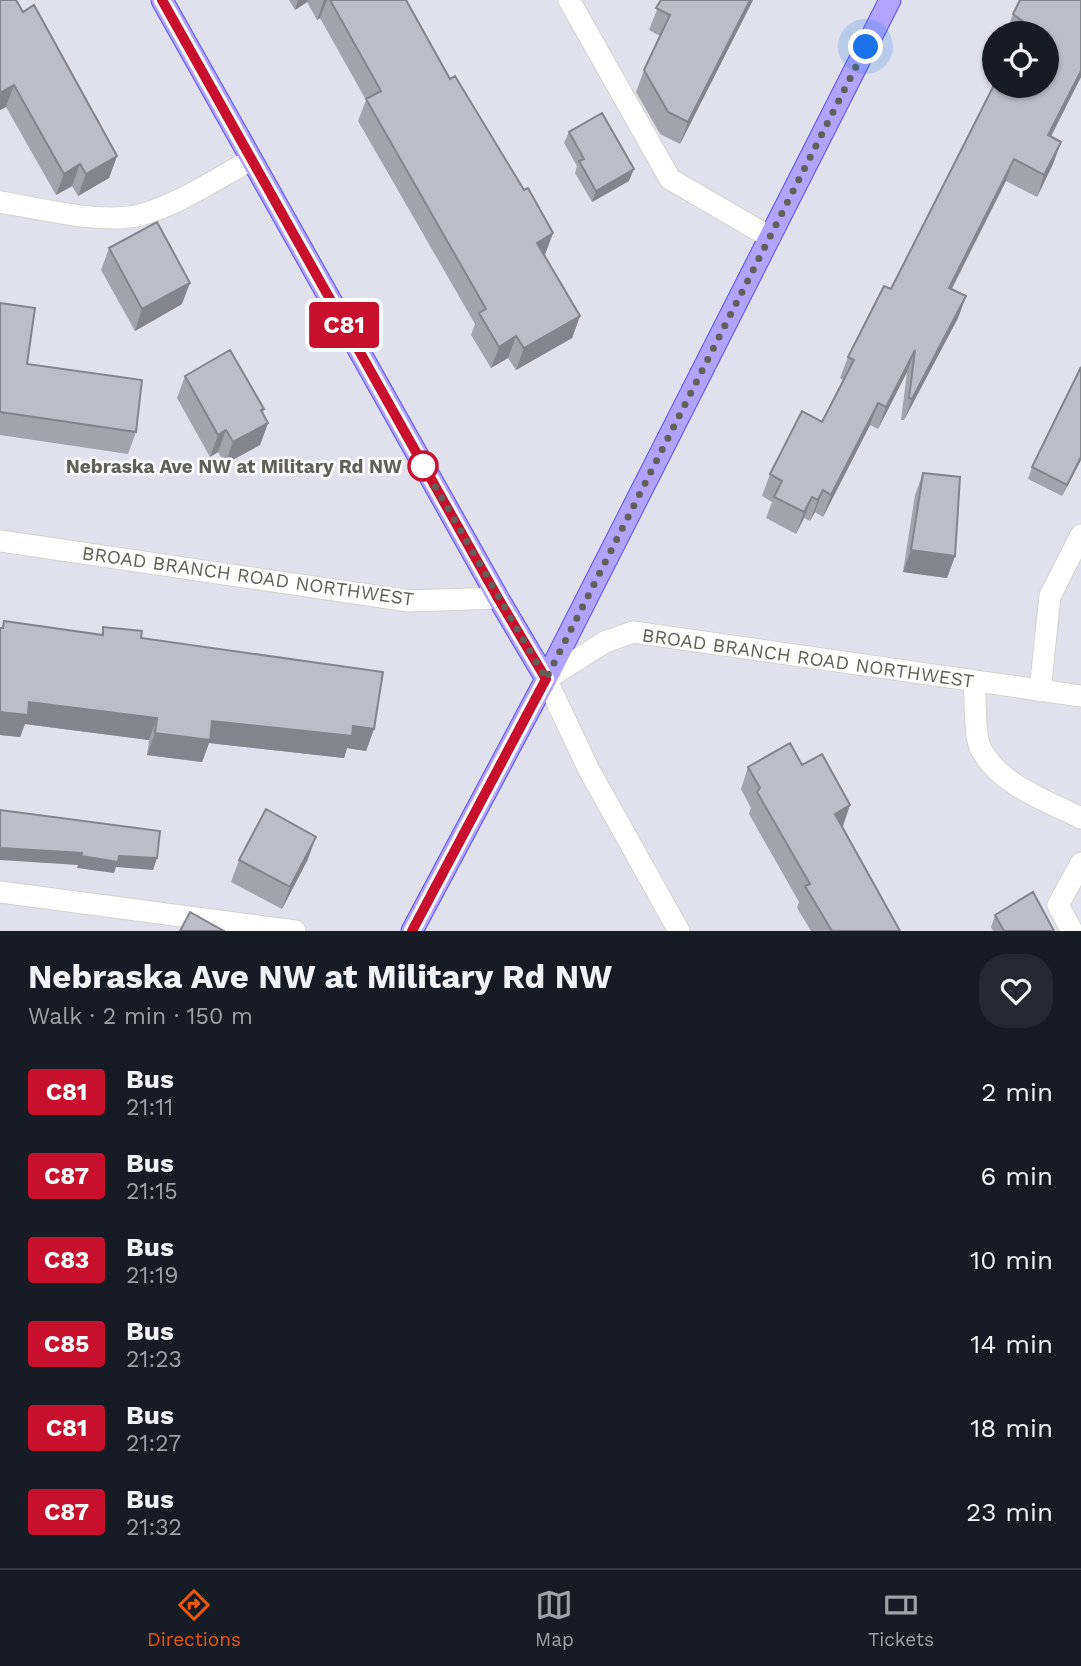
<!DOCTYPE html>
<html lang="en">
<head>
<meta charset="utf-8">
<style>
  :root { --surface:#171b24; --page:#242831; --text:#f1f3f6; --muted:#9ea1a6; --line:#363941; --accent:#ea580c }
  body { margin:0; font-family:"Work Sans",sans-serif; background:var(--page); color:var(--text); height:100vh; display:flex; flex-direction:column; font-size:26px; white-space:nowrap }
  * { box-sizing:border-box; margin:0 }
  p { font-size:23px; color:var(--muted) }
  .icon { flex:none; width:38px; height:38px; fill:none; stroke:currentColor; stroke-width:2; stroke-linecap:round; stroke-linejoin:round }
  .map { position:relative; height:931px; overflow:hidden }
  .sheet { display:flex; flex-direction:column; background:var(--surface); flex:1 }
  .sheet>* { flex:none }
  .badge { padding:0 14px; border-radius:5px; font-size:24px; line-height:46px }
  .tools { position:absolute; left:982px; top:21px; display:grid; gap:14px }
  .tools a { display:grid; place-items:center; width:77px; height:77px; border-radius:50%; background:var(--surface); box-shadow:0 2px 5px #0004; font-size:35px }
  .you { position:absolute; width:35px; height:35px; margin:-18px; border:5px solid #fff; border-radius:50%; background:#1a73e8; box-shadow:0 0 0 10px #1a73e833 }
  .map>.badge { position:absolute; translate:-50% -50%; box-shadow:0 0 0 4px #fff }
  .round { display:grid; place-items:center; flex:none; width:74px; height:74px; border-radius:28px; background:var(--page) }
  .head { display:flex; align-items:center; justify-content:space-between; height:119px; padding:0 28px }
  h1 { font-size:33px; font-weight:700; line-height:52px }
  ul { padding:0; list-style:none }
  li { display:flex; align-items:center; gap:21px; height:84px; padding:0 28px }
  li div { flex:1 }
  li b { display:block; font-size:26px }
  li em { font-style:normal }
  li .badge { min-width:77px; font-weight:700; text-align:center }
  .tab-bar { display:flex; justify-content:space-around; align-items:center; height:98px; border-top:2px solid var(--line); background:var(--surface); font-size:19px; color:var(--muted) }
  .tab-bar a { display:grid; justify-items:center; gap:4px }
  .tab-bar .on { color:var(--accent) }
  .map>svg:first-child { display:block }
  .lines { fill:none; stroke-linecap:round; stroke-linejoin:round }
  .minor-casing { stroke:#d4d4cc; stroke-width:23 }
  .major-casing { stroke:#574ff7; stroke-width:23 }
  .minor { stroke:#fff; stroke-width:21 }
  .major { stroke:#b2a3ff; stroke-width:21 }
  .wall { fill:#a3a3ac }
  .shaded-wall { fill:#84848c }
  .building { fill:#bdbdc8; stroke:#84848c; stroke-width:2 }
  .line-casing { stroke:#fff; stroke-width:16 }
  .line { stroke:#c8102e; stroke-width:10 }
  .walk { stroke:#626159; stroke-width:7; stroke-dasharray:0 12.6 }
  .stop-dot { fill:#fff; stroke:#c8102e; stroke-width:3.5 }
  .labels { text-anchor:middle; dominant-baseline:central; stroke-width:5; stroke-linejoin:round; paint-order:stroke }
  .stop-label { font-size:19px; font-weight:bold; fill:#626159; stroke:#fff; text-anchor:end }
  .street-label { font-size:19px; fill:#626159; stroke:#fff }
</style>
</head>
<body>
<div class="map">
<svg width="1081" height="931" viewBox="0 0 1081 931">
  <rect width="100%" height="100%" fill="#e1e0ed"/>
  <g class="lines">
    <!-- minor casing -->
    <g class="minor-casing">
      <path id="minor" d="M569 0 670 179 770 237
        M0 202C39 208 102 225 140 215 180 204 216 179 251 160
        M0 541 409 601 498 598
        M974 682C976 698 974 733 980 747 997 784 1047 801 1081 818
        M1040 691 1050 596 1081 535
        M0 892 295 931
        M679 931 589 770 546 679 605 642 633 632 1081 696
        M1072 931 1058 905 1081 863"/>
    </g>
    <!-- major casing -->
    <g class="major-casing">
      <path id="major" d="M162 0 498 598 546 679
        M412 931 546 679 890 0"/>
    </g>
    <!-- minor -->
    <use href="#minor" class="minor"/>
    <!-- major -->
    <use href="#major" class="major"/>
  </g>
  <!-- wall -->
  <path class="wall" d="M0 0 23 12 117 156 109 178 78 196 72 186 56 195 6 107 0 110Z
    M289 0H406L450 79 553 233 544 256 580 316 572 338 516 370 508 358 491 368 471 335 475 324 358 121 366 100 320 18 317 20 307 2 295 10Z
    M661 0H753L680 144 660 134 636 92 644 70 660 36 649 30Z
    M1020 0H1081V77L1051 137 1061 142 1053 164 1037 197 1006 181 952 289 966 296 958 318 904 420H901L907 372 878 429 870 425 823 517 815 512 810 521 804 518 796 534 766 518 772 502 762 496 770 474 802 411 822 422 843 380 840 378 848 357 884 286 891 289 994 85 1046 86V33H1006L1013 14Z
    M569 132 629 181 592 202 575 173 577 166 564 143Z
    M109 248 182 304 135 331 101 270Z
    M0 303 27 364 136 432 128 454 0 435Z
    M185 376 264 409 262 413 268 423 260 445 225 464 218 452 210 457 177 398Z
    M1081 460 1062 496 1028 479 1032 467Z
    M923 473 955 556 947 578 903 572 915 495Z
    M4 621 101 635 103 627 141 638 374 729 366 751 347 748 344 758 209 743 202 762 147 755 149 740 25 724 20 737 0 735V628H2Z
    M802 765 850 805 843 827 900 931H811L797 908 799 902 749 814 751 808 741 789 748 767Z
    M308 859 282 909 231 882 239 860Z
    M995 915 1054 931H993L991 927Z"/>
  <!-- shaded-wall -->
  <path class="shaded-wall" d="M298 0H308L307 2 295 10Z
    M324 0H327L320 18 317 20Z
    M750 0H753L680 144 688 122Z
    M1081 71V77L1040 157 1048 135Z
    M14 85 6 107 0 110V93Z
    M1061 142 1053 164 1037 197 1044 175Z
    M117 156 109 178 78 196 86 174Z
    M1014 159 1006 181 941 309 949 288Z
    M80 164 72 186 56 195 64 174Z
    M634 169 629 181 592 202 596 191Z
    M553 233 545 255 529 264 537 243Z
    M190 283 182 304 135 331 142 309Z
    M966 296 958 318 904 420 912 399Z
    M580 316 572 338 516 370 524 348Z
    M516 336 508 358 491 368 499 347Z
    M915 350 907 372 878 429 886 407Z
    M878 403 870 425 823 517 831 495Z
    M264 409 257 429 268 423 260 445 225 464 233 442 261 410Z
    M226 430 218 452 210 457 218 435Z
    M1081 457V460L1062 496 1067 485Z
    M823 490 815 512 810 521 818 500Z
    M812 497 804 518 796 534 804 512Z
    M911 550 955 556 947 578 903 572Z
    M29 702 157 718 149 740 25 724 20 737 0 735V712Z
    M212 721 353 726 374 729 366 751 347 748 344 758 209 743 202 762 147 755 155 733Z
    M850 805 842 827 835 814Z
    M316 837 308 859 282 909 290 887Z
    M0 848 82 853 78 865 0 860Z
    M81 856H119L157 858 153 870 116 867 114 873 77 868Z"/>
  <!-- building -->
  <path class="building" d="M0 0H16L23 12 34 5 117 156 86 174 80 164 64 174 14 85 0 93Z
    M330 0H406L450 79 455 76 524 190 528 188 553 233 537 243 580 316 524 348 516 336 499 347 479 313 486 309 366 99 381 91Z
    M661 0H750L688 122 668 112 644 70 670 15 656 8Z
    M1020 0H1081V71L1048 135 1061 142 1044 175 1014 159 949 288 966 296 912 399 909 398 915 350 886 407 878 403 831 495 823 490 818 500 812 497 804 512 774 497 782 481 770 474 802 411 822 422 854 360 848 357 884 286 891 289 994 85 1046 86V33H1020L1025 23 1013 14Z
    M602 113 634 169 596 191 579 161 584 159 569 132Z
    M157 222 190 283 142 309 109 248Z
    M0 303 35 308 27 364 142 380 136 432 0 412Z
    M230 350 264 409 261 410 268 423 233 442 226 430 218 435 185 376Z
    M1081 367V457L1067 485 1032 467Z
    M923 473 960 477 955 556 911 550Z
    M4 621 103 635V627L142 631 141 638 383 672 374 729 353 726 352 736 212 721 210 740 155 733 157 718 29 702 28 715 0 712V628H3Z
    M790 743 802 765 822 754 850 805 835 814 900 931H832L805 886 810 884 757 792 760 788 748 767Z
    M266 809 316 837 290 887 239 860Z
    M0 810 160 831 157 858 119 856 118 862 81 856 82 853 0 848Z
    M1033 892 1054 931H1004L995 915Z
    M190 912 224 931H180Z"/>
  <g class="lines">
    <!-- line casing -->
    <g class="line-casing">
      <path id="line" d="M162 0 498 598 546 679 412 931"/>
    </g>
    <!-- line -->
    <use href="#line" class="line"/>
    <!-- walk -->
    <path class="walk" d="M423 466 420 460 546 679 866 47"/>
  </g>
  <!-- markers -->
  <circle class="stop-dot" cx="423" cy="466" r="14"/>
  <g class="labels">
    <!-- stop labels -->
    <g class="stop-label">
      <text x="402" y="466">Nebraska Ave NW at Military Rd NW</text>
    </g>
    <!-- street labels -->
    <g class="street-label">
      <text transform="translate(248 576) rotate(8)">BROAD BRANCH ROAD NORTHWEST</text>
      <text transform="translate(808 658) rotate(8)">BROAD BRANCH ROAD NORTHWEST</text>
    </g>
  </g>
</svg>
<div class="tools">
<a><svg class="icon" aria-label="locate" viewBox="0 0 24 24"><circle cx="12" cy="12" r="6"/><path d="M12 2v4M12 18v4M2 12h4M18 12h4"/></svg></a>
</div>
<div class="you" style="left:866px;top:47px"></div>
<b class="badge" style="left:344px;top:325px;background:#c8102e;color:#fff">C81</b>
</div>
<section class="sheet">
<div class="head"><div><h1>Nebraska Ave NW at Military Rd NW</h1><p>Walk · 2 min · 150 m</p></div><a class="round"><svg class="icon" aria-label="heart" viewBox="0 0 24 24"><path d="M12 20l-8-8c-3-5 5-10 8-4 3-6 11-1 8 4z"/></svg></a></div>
<ul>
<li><span class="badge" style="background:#c8102e;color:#fff">C81</span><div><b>Bus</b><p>21:11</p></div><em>2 min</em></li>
<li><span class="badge" style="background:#c8102e;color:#fff">C87</span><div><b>Bus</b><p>21:15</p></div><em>6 min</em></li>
<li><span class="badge" style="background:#c8102e;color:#fff">C83</span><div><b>Bus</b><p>21:19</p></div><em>10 min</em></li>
<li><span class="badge" style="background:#c8102e;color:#fff">C85</span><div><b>Bus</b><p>21:23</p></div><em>14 min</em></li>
<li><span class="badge" style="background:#c8102e;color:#fff">C81</span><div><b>Bus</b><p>21:27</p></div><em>18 min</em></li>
<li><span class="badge" style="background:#c8102e;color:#fff">C87</span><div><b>Bus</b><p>21:32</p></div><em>23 min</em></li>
</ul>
</section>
<nav class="tab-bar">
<a class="on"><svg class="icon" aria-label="directions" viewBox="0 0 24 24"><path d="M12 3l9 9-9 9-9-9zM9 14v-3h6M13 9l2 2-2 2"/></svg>Directions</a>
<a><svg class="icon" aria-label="map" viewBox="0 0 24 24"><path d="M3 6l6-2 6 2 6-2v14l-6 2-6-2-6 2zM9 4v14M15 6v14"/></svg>Map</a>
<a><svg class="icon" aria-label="tickets" viewBox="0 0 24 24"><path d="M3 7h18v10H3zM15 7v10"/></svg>Tickets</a>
</nav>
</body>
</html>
